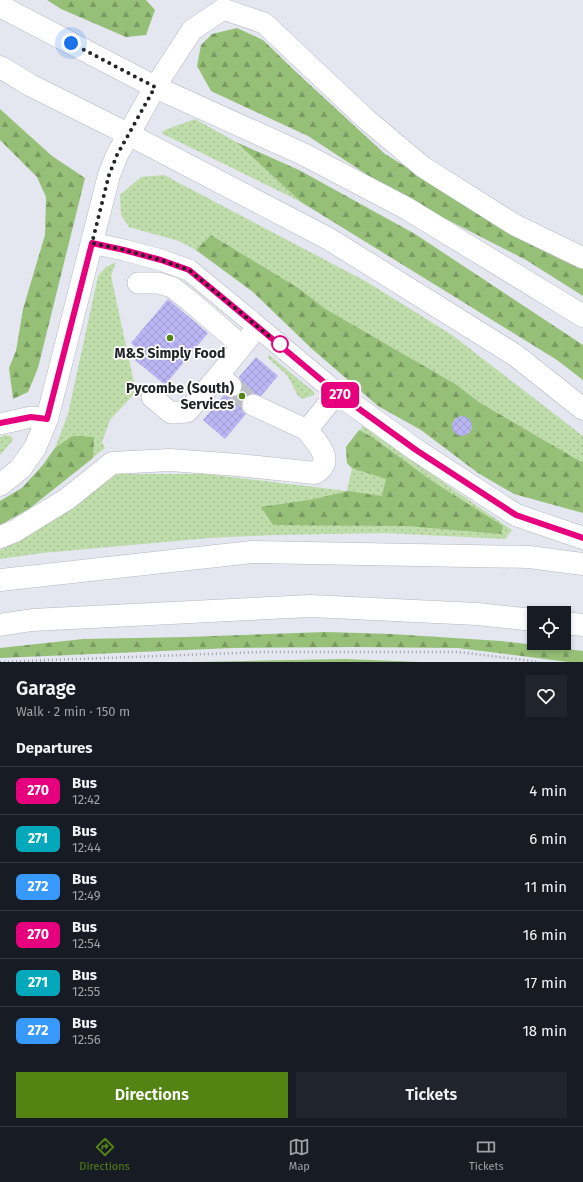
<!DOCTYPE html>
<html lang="en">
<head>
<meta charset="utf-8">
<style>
  :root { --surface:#171b24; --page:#20242c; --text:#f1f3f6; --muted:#9ea1a6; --line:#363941; --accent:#538313 }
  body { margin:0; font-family:"Fira Sans",sans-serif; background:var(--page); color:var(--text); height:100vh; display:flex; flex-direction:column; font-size:15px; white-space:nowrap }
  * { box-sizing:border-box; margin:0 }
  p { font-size:13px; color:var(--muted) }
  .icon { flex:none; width:22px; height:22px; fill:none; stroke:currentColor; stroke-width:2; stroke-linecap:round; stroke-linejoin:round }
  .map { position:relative; height:662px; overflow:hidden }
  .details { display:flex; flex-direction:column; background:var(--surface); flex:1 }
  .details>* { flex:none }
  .badge { padding:0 8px; border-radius:6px; font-size:14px; line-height:26px }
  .buttons { position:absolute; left:527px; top:606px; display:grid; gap:8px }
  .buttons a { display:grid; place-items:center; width:44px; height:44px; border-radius:0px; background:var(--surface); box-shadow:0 2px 6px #0003; font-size:20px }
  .you { position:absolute; width:20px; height:20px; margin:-10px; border:3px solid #fff; border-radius:50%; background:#1a73e8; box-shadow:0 0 0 6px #1a73e833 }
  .map>.badge { position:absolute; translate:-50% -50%; box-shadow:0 0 0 2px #fff }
  h2 { padding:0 16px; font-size:15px; line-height:36px }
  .round { display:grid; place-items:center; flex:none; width:42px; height:42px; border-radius:0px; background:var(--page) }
  .summary { display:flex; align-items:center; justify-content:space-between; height:68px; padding:0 16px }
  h1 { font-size:19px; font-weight:600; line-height:30px }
  .action { display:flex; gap:8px; margin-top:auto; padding:8px 16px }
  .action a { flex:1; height:46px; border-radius:0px; background:var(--accent); color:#fff; font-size:16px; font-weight:600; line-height:46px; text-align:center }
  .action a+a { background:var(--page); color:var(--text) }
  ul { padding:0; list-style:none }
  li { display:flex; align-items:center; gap:12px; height:48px; padding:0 16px; border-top:1px solid var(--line) }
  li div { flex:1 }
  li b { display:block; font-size:15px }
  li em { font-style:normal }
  li .badge { min-width:44px; font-weight:700; text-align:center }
  .tab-bar { display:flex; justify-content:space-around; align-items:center; height:56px; border-top:1px solid var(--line); background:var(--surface); font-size:11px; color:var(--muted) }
  .tab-bar a { display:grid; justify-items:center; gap:2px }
  .tab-bar .on { color:var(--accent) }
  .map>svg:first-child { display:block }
  .grass { fill:url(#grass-dots) }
  .forest { fill:url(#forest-firs) }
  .building { fill:url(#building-cross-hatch) }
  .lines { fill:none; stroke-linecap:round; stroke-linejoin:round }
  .minor-tunnel { stroke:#bdbfc8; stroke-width:21; stroke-dasharray:21 10; stroke-linecap:butt }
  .minor-casing { stroke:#b5b7c1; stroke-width:22 }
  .major-casing { stroke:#b5b7c1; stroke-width:23 }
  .highway-casing { stroke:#b5b7c1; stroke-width:23 }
  .path { stroke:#9e9fa7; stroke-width:2.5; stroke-dasharray:1 3; stroke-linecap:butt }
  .minor { stroke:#fff; stroke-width:21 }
  .major { stroke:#fff; stroke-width:22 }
  .highway { stroke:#fff; stroke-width:22 }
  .line-casing { stroke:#fff; stroke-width:9 }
  .line { stroke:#e6007e; stroke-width:6 }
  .walk { stroke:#232428; stroke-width:4; stroke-dasharray:0 7.2 }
  .poi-dot { fill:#538313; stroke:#fff; stroke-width:1.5 }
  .stop-dot { fill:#fff; stroke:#e6007e; stroke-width:2 }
  .labels { text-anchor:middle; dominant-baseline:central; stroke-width:3.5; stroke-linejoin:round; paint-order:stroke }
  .poi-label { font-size:14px; font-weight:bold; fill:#232428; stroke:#fff }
</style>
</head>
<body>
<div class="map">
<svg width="583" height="662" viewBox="0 0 583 662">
  <defs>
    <pattern id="grass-dots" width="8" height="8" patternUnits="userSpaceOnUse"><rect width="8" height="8" fill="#bfdcab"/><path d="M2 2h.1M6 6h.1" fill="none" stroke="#a4bd93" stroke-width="1.8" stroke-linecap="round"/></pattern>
    <pattern id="forest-firs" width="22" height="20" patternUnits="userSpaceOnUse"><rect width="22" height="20" fill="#96c077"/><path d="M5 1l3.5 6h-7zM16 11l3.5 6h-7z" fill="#7a9c62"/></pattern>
    <pattern id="building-cross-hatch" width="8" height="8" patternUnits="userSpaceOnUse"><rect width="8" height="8" fill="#b9b6f3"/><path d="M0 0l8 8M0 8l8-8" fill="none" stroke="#9f9cd0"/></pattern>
  </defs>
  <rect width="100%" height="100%" fill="#e4e6f0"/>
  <!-- grass -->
  <path class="grass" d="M195 119 236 142 301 202 161 133 165 130Z
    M164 175 367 282 452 335 583 436V466L546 441 479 402 457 385 324 308 300 289 211 235 196 250 179 241 129 227 121 215 120 195 141 177Z
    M116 262 111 276 136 392 110 420 102 442 105 448 30 508 0 525V501L22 488 43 465 55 448 68 414 98 276 106 267Z
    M269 355 314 392V395L303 399 298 396 287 375 268 358Z
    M363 426 460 494 512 530 505 539 385 533 273 535 210 538 42 553 0 559V550L31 533 116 474H206L347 491 352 468 347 463 346 447Z
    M5 435 11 436 13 440 0 455V437Z"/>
  <!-- forest -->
  <path class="forest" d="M47 0H146L155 10 146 35 126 37 61 9Z
    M237 28 263 40 295 71 385 154 456 198 583 264V296L526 260 395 193 308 136 211 91 197 66 201 45 212 34Z
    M0 109 52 156 85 178 38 368 28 392 13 399 9 368 16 351 23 309 45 235 46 197 37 177 0 140Z
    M236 142 299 170 415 234 583 345V380L557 360 301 202Z
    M211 235 300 289 324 308 457 385 479 402 583 463V513L514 494 478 473 421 430 378 406 311 348 253 292 196 250Z
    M359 430 372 437 432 481 503 526 501 534 406 526 273 525 261 507 315 499 348 491 382 496 386 479 352 468 347 463 346 447Z
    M72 436 94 437 93 458 30 508 0 525V501L22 488 43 465 55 448Z
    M326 632 391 634 501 641 583 651V662H568L458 648 355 647 232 648 0 658V648L83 639 187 637Z
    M345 659 420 662H185H196Z"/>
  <!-- building -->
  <path class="building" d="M168 299 208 333 165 385 135 360 141 352 131 343Z
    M256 357 278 376 261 396 252 393 246 395 242 400 241 406 243 412 246 414 225 439 203 420 224 395 230 398 236 397 240 394 243 387 242 382 239 377Z
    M452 426a10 10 0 1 1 20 0a10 10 0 1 1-20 0Z"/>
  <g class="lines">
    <!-- minor-tunnel -->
    <path class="minor-tunnel" d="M231 386 253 405"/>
    <!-- minor casing -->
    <g class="minor-casing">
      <path id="minor" d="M155 87 192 30 223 9 264 23 367 120 423 167 515 225 583 258
        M92 243 124 250 161 260 189 270 258 327 337 393 307 430 253 405
        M138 283H158L172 287 190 301 242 346
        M231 386 218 376 251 335
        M152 397 171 413 187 412 218 376
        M0 424 31 417 47 419"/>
    </g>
    <!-- major casing -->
    <g class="major-casing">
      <path id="major" d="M0 6 155 87 117 155 109 175 47 419 35 448 20 469 0 485
        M0 67 30 85 128 134"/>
    </g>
    <!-- highway casing -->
    <g class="highway-casing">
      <path id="highway" d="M155 87 303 154 406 208 583 316
        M128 134 329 239 515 355 583 409
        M337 393 416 450 516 515 583 538
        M0 537 15 531 67 499 112 463 170 460 238 465 315 473C336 461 317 443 307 430
        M0 580 252 552 529 557 583 564
        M564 623 583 625
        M0 625 32 620 311 606 477 614 534 620"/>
    </g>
    <!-- path -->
    <path class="path" d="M0 662 261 652H459L539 662"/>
    <!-- minor -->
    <use href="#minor" class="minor"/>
    <!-- major -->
    <use href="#major" class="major"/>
    <!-- highway -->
    <use href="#highway" class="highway"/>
  </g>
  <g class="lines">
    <!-- line casing -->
    <g class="line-casing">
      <path id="line" d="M0 423 31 417 47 419 92 243 124 250 161 260 189 270 258 327 337 393 416 450 516 515 583 538"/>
    </g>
    <!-- line -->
    <use href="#line" class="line"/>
    <!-- walk -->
    <path class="walk" d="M71 43 155 87 117 155 109 175 92 243 124 250 161 260 189 270 281 346 280 344"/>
  </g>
  <!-- markers -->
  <g class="poi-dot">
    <circle cx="170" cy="338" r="4"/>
    <circle cx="242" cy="396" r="4"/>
  </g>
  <circle class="stop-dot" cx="280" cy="344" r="8"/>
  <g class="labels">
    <!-- poi labels -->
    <g class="poi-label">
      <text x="170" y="353">M&amp;S Simply Food</text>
      <text x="234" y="388" text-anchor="end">Pycombe (South)<tspan x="234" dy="16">Services</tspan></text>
    </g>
  </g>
</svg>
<div class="buttons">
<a><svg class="icon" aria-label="locate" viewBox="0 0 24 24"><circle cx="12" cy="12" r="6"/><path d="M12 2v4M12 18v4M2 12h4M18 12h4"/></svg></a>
</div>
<div class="you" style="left:71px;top:43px"></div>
<b class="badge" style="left:340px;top:395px;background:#e6007e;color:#fff">270</b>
</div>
<section class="details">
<div class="summary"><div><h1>Garage</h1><p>Walk · 2 min · 150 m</p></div><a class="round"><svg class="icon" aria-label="heart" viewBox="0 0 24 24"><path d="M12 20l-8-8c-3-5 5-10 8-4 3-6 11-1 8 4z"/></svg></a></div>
<h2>Departures</h2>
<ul>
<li><span class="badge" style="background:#e6007e;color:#fff">270</span><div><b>Bus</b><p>12:42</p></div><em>4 min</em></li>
<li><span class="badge" style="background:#03a8ba;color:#fff">271</span><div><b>Bus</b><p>12:44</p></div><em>6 min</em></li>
<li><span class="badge" style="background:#3799fb;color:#fff">272</span><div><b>Bus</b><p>12:49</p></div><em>11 min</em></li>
<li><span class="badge" style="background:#e6007e;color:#fff">270</span><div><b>Bus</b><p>12:54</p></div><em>16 min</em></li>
<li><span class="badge" style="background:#03a8ba;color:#fff">271</span><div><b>Bus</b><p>12:55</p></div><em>17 min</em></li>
<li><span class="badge" style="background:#3799fb;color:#fff">272</span><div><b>Bus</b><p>12:56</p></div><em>18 min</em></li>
</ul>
<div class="action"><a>Directions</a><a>Tickets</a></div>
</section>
<nav class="tab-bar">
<a class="on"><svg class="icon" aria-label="directions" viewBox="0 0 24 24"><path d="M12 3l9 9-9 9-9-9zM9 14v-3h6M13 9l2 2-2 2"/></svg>Directions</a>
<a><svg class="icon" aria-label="map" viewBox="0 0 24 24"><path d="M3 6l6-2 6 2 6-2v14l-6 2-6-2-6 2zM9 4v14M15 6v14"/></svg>Map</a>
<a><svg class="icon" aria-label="tickets" viewBox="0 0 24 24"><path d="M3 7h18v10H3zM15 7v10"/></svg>Tickets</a>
</nav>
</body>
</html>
